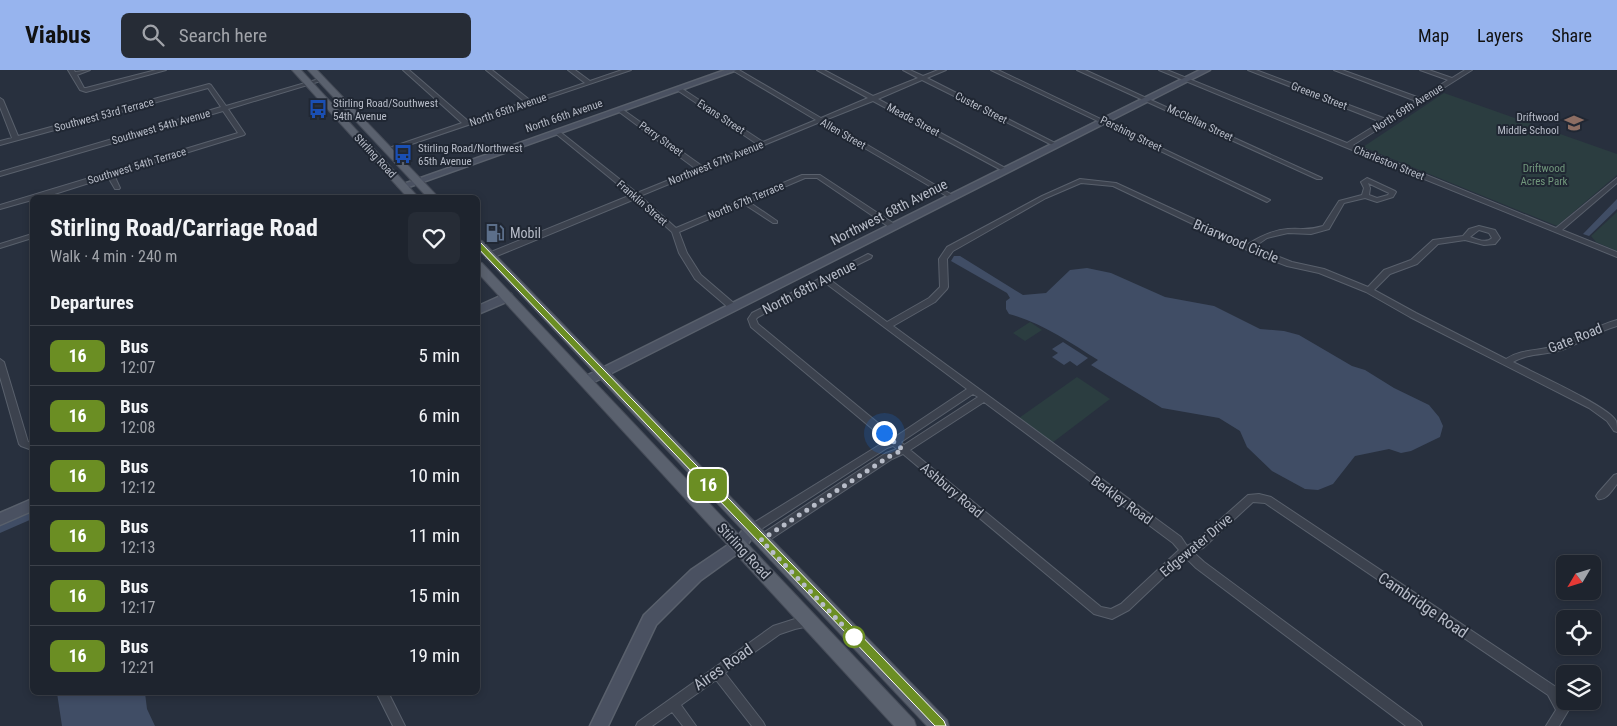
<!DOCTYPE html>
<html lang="en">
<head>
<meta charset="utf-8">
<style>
  :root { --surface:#1e242e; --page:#262c36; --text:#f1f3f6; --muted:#a1a4aa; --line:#3c414a; --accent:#97b4ee }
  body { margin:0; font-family:"Roboto Condensed",sans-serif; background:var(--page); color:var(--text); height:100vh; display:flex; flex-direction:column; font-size:19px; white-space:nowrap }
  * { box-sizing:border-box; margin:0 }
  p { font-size:16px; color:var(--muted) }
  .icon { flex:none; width:28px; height:28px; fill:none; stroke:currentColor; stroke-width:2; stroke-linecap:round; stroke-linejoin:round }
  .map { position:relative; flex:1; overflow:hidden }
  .sheet { position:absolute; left:30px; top:125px; width:450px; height:500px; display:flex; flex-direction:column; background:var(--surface); border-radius:8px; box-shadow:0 2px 8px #0003,0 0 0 1px var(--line) }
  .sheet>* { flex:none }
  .badge { padding:0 10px; border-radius:8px; font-size:18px; line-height:32px }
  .needle { width:32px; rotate:232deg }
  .fabs { position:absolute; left:1556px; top:485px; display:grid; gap:10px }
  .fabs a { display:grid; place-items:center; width:45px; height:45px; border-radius:8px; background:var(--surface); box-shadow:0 2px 8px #0003,0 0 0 1px var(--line); font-size:25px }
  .you { position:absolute; width:25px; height:25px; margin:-12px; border:4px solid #fff; border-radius:50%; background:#1a73e8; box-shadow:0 0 0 8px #1a73e833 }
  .map>.badge { position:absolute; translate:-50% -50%; box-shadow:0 0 0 2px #fff }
  h2 { padding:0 20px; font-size:19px; line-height:45px }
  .round { display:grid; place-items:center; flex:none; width:52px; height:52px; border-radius:8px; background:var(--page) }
  .summary { display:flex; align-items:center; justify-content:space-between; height:85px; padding:0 20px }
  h1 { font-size:24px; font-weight:700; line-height:38px }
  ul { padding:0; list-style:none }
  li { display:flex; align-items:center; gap:15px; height:60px; padding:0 20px; border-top:1px solid var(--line) }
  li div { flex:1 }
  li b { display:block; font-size:19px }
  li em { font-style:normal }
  li .badge { min-width:55px; font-weight:700; text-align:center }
  header { display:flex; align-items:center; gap:30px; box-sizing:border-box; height:70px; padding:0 25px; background:var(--accent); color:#111 }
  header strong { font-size:24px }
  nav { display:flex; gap:28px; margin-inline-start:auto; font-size:18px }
  .search { width:350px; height:45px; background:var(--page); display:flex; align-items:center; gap:12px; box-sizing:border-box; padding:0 18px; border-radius:8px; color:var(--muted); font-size:19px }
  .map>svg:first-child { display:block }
  .green { fill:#2b3d40 }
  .water { fill:#404d65 }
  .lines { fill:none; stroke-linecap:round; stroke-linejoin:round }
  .canal { fill:#404d65; fill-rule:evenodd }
  .street-casing { stroke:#59606c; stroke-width:2 }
  .secondary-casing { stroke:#59606c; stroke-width:3 }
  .primary-casing { stroke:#454b57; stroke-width:2 }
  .street { fill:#3c424e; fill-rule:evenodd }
  .secondary { fill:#4a5161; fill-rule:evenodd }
  .primary { fill:#5a616e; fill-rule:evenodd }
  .line { fill:#6b8e23; stroke:#fff }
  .walk { stroke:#b8bdc9; stroke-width:5; stroke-dasharray:0 9 }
  .stop-dot { fill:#fff; stroke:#6b8e23; stroke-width:2.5 }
  .labels { text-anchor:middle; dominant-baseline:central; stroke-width:4; stroke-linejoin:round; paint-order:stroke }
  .far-street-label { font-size:11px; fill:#b8bdc9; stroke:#202733 }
  .far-poi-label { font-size:11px; fill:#b8bdc9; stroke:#202733; text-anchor:start }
  .far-park-label { font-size:11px; fill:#71977c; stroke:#202733 }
  .street-label { font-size:14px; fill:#b8bdc9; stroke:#202733 }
  .poi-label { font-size:14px; fill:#b8bdc9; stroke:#202733; text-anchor:start }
  .near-street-label { font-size:16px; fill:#b8bdc9; stroke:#202733 }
</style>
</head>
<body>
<header>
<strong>Viabus</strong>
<div class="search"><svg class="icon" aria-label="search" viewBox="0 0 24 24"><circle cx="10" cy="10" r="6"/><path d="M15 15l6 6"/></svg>Search here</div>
<nav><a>Map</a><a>Layers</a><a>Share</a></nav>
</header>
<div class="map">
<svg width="1617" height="656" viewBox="0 0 1617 656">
  <rect width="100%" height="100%" fill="#28303e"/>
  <!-- green -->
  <path class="green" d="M1444 23 1617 84V105L1557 156 1363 77Z
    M1617 142V181L1596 172 1591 166Z
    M1030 252 1042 260 1025 271 1013 263Z
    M1077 307 1110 329 1052 373 1019 348Z"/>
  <!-- water -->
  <path class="water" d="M1617 129V139L1589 166 1583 164Z
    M954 186H960L1023 225 1046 223 1070 200 1087 198 1111 203 1165 227 1214 236 1260 259 1284 261 1299 265 1352 296 1365 300 1394 318 1429 335 1439 347 1443 356 1440 367 1411 381 1401 383 1389 379 1355 386 1333 414 1318 420 1305 419 1272 401 1247 377 1240 361 1219 348 1162 338 1091 295 1098 290C1069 272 1042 253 1009 244L1006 239V231L1010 228 1007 223 951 191Z
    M1063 272 1088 288 1077 296 1070 291 1064 295 1052 287 1058 283 1052 279Z
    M57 623H145L147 639 155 656H62Z"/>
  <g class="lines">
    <!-- canal -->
    <path class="canal" d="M32 441V449L0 463V455Z"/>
    <!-- street casing -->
    <g class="street-casing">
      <path id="street" d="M68 0H74L75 2 90 0 77 5 84 18H86L156 0H166L86 22 80 20Z
        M403 0H409L468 51 525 32 486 0H492L531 31 585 13 568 0H575L590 11 622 0H631L388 82 386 81V79L462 53Z
        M732 0H739L821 48 868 28 817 0H824L873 26 918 8 903 0H910L923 6 938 0H946L927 8 1059 75 1054 76 922 10 878 29 1007 99V101H1003L873 31 825 50 954 126V128H950L820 52 640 126 676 158 802 105H820L899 157 895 159H892L817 108H805L749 132 777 151V153H773L744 134 679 162 687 183 701 205 736 235 737 237 733 240 730 239 695 209 679 183 672 162 635 129 492 188H486V184L631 125 555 63V61H559L637 123 696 99 618 41V39H622L702 96 757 74 677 20V18H681L763 72 816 50Z
        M991 0H998L1270 130 1267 132 1265 131Z
        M1077 0H1085L1322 108 1321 109H1317Z
        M1159 0H1167L1347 73 1381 52 1248 0H1256L1386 49 1416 31 1334 0H1342L1420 28 1448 10 1420 0H1429L1452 8 1465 0H1472L1353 75 1556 158 1617 108V113L1562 160 1617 182V187L1345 77Z
        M319 9 324 10 228 39 245 64 244 65 114 105 120 118 119 119H115L108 107 42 128H32V130L0 139V135L238 63 223 41 0 106V102L221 37 208 18 0 75V71L12 68 0 37V28L3 30 18 66 209 14 211 15 226 36Z
        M1367 108 1395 121 1396 122 1393 127 1377 132 1365 128 1344 133 1329 159 1311 164 1288 163 1267 168 1254 177 1292 192 1324 199 1368 217 1384 200 1411 190 1433 170 1463 166 1469 159 1479 156 1495 160 1500 168 1495 174 1484 175 1465 170 1438 174 1417 194 1390 204 1374 220 1416 243 1506 289C1521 279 1539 281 1555 276 1577 269 1595 256 1617 250V256C1598 261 1581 273 1562 280 1546 285 1528 283 1513 292 1530 301 1610 337 1616 351 1617 354 1617 359 1617 362L1614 361 1607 351 1589 338 1410 247 1366 222 1319 203 1287 196 1258 185 1113 116 1081 113 1046 128 953 181 947 189 948 217 947 219 935 232 893 256 1181 467 1187 476 1195 472 1248 425 1259 424 1271 427 1556 617 1568 641 1559 656H1546L1556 640 1548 625 1265 433 1253 432 1203 478 1193 482 1204 492 1420 652 1422 656H1406L1196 498 1185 487 1129 540 1112 549 1094 544 903 384 892 389 765 473 761 474 757 473 756 470 757 467 886 383 897 379 893 376 887 378 755 463 751 464 747 463 746 460 747 457 881 374 887 371 751 257 748 249 752 243 868 184 872 186 871 188 829 209 887 252 929 228 940 217 939 189 947 177 1042 126 1080 109 1116 113 1248 174C1261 166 1273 160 1288 159 1303 158 1307 161 1323 156L1339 131 1362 125 1364 118 1361 112ZM1368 113 1389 123 1388 125 1377 128 1369 125 1370 118ZM1479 160 1489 163 1492 168C1486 174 1477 169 1470 167L1475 163ZM824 212 967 319 895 367 758 254 756 249 758 247ZM973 324 978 327 904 375 901 372ZM984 332 1173 473 1179 480 1121 534 1111 539 1101 537 910 380Z
        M32 164V168L0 178V174Z
        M0 289 4 292 28 372 32 373V380L21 376 19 374 0 307Z
        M1617 404V414C1612 420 1606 431 1598 429L1596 426 1598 423 1614 405Z
        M810 547 814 549 815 552 814 555 795 559 780 564 725 603 763 652 765 656H752L716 610 681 635 696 656H683L672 642 652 656H636L638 652 773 556 795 549Z
        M376 622H388L405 656H393Z"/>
    </g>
    <!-- secondary casing -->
    <g class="secondary-casing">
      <path id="secondary" d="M725 0H737L406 118 403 119 398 116Z
        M1200 0H1210L590 314H582L580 311 582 308Z
        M507 223 511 224 513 227 511 230 478 244V236Z
        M32 429V441L0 455V443Z
        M751 454 756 456 758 460 744 479 701 510 656 555 608 656H590L644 545 691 500 734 471 746 456Z"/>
    </g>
    <!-- primary casing -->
    <g class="primary-casing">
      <path id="primary" d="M292 0H301L419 128H408Z
        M308 0H317L439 128H428Z
        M478 170 482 171 947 650 949 656H927L478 179Z
        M478 192 482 193 914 650 916 656H894L478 203Z"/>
    </g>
    <!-- street -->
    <use href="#street" class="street"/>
    <!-- secondary -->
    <use href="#secondary" class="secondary"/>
    <!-- primary -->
    <use href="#primary" class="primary"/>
  </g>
  <!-- line -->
  <path class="line" d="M478 171 480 172 944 651 946 656H935L475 175 473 173Z"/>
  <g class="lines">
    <!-- walk -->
    <path class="walk" d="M854 567 761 470 890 386 903 380 884 363"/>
  </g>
  <!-- icons -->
  <defs>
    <g id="bus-bare" transform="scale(1.5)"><path d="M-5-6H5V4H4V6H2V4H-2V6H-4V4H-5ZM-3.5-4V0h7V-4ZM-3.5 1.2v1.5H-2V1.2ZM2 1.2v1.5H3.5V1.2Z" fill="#1a4fb4" stroke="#202733" stroke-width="2.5" paint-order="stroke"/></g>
    <g id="school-bare" transform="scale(1.5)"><path d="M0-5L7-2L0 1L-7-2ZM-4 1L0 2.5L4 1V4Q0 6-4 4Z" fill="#8d6e63" stroke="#202733" stroke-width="2.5" paint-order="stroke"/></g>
    <g id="fuel-bare" transform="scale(1.5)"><path d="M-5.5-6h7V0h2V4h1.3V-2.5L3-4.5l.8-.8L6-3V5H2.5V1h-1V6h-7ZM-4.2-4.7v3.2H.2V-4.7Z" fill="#5c6f8a" stroke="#202733" stroke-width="2.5" paint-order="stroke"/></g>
  </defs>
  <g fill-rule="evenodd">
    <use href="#bus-bare" x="318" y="39"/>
    <use href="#school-bare" x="1574" y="53"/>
    <use href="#bus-bare" x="403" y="84"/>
    <use href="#fuel-bare" x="495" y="163"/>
  </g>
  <!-- markers -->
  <circle class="stop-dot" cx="854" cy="567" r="10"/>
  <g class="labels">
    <!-- far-street labels -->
    <g class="far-street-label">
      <text transform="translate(1319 26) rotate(21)">Greene Street</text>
      <text transform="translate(981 38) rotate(27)">Custer Street</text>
      <text transform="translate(1408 38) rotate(-32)">North 69th Avenue</text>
      <text transform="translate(508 40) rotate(-19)">North 65th Avenue</text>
      <text transform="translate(104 45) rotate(-15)">Southwest 53rd Terrace</text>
      <text transform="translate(564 46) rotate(-19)">North 66th Avenue</text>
      <text transform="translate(721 47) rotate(33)">Evans Street</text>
      <text transform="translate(913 50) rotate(28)">Meade Street</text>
      <text transform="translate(1200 53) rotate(25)">McClellan Street</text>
      <text transform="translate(161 57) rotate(-16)">Southwest 54th Avenue</text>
      <text transform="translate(843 64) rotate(30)">Allen Street</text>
      <text transform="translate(1131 64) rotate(26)">Pershing Street</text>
      <text transform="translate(661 69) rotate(36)">Perry Street</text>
      <text transform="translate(375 86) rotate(47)">Stirling Road</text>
      <text transform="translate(716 93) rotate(-22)">Northwest 67th Avenue</text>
      <text transform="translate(1389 93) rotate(22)">Charleston Street</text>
      <text transform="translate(137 96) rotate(-17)">Southwest 54th Terrace</text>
      <text transform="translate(746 131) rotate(-23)">North 67th Terrace</text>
      <text transform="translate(642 133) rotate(41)">Franklin Street</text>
    </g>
    <!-- far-poi labels -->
    <g class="far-poi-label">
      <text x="333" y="33">Stirling Road/Southwest<tspan x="333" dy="13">54th Avenue</tspan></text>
      <text x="1559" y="47" text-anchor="end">Driftwood<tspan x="1559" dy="13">Middle School</tspan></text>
      <text x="418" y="78">Stirling Road/Northwest<tspan x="418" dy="13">65th Avenue</tspan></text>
    </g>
    <!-- far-park labels -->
    <g class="far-park-label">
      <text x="1544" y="98">Driftwood<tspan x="1544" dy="13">Acres Park</tspan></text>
    </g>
    <!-- street labels -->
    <g class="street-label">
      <text transform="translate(889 142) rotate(-27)">Northwest 68th Avenue</text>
      <text transform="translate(1236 171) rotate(23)">Briarwood Circle</text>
      <text transform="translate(809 217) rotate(-27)">North 68th Avenue</text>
      <text transform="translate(1575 268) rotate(-22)">Gate Road</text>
      <text transform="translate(952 420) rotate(40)">Ashbury Road</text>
      <text transform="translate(1122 430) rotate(36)">Berkley Road</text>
      <text transform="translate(1196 475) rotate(-40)">Edgewater Drive</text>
      <text transform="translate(744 481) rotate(47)">Stirling Road</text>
    </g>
    <!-- poi labels -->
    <g class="poi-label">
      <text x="510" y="163">Mobil</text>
    </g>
    <!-- near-street labels -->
    <g class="near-street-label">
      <text transform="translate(1423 535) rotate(34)">Cambridge Road</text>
      <text transform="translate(723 597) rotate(-35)">Aires Road</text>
    </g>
  </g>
</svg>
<div class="fabs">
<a><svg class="needle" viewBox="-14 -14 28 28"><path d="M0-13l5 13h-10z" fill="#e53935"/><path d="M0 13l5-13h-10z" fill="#a1a4aa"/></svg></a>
<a><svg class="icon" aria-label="locate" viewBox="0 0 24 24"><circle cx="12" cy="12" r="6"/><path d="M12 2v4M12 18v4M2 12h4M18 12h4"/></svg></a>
<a><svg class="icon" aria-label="layers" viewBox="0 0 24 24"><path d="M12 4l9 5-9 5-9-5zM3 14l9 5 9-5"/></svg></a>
</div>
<div class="you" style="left:884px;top:363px"></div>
<b class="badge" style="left:708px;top:415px;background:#6b8e23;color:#fff">16</b>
<section class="sheet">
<div class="summary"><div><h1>Stirling Road/Carriage Road</h1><p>Walk · 4 min · 240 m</p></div><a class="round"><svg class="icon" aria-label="heart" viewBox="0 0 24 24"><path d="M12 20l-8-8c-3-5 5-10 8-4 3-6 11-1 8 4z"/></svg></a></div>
<h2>Departures</h2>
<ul>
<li><span class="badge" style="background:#6b8e23;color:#fff">16</span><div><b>Bus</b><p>12:07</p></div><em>5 min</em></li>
<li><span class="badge" style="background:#6b8e23;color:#fff">16</span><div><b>Bus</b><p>12:08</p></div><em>6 min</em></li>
<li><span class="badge" style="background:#6b8e23;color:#fff">16</span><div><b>Bus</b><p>12:12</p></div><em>10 min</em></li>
<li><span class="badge" style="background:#6b8e23;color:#fff">16</span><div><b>Bus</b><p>12:13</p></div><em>11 min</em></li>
<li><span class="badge" style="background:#6b8e23;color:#fff">16</span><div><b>Bus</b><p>12:17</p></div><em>15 min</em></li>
<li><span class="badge" style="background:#6b8e23;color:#fff">16</span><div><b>Bus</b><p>12:21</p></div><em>19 min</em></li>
</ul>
</section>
</div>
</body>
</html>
